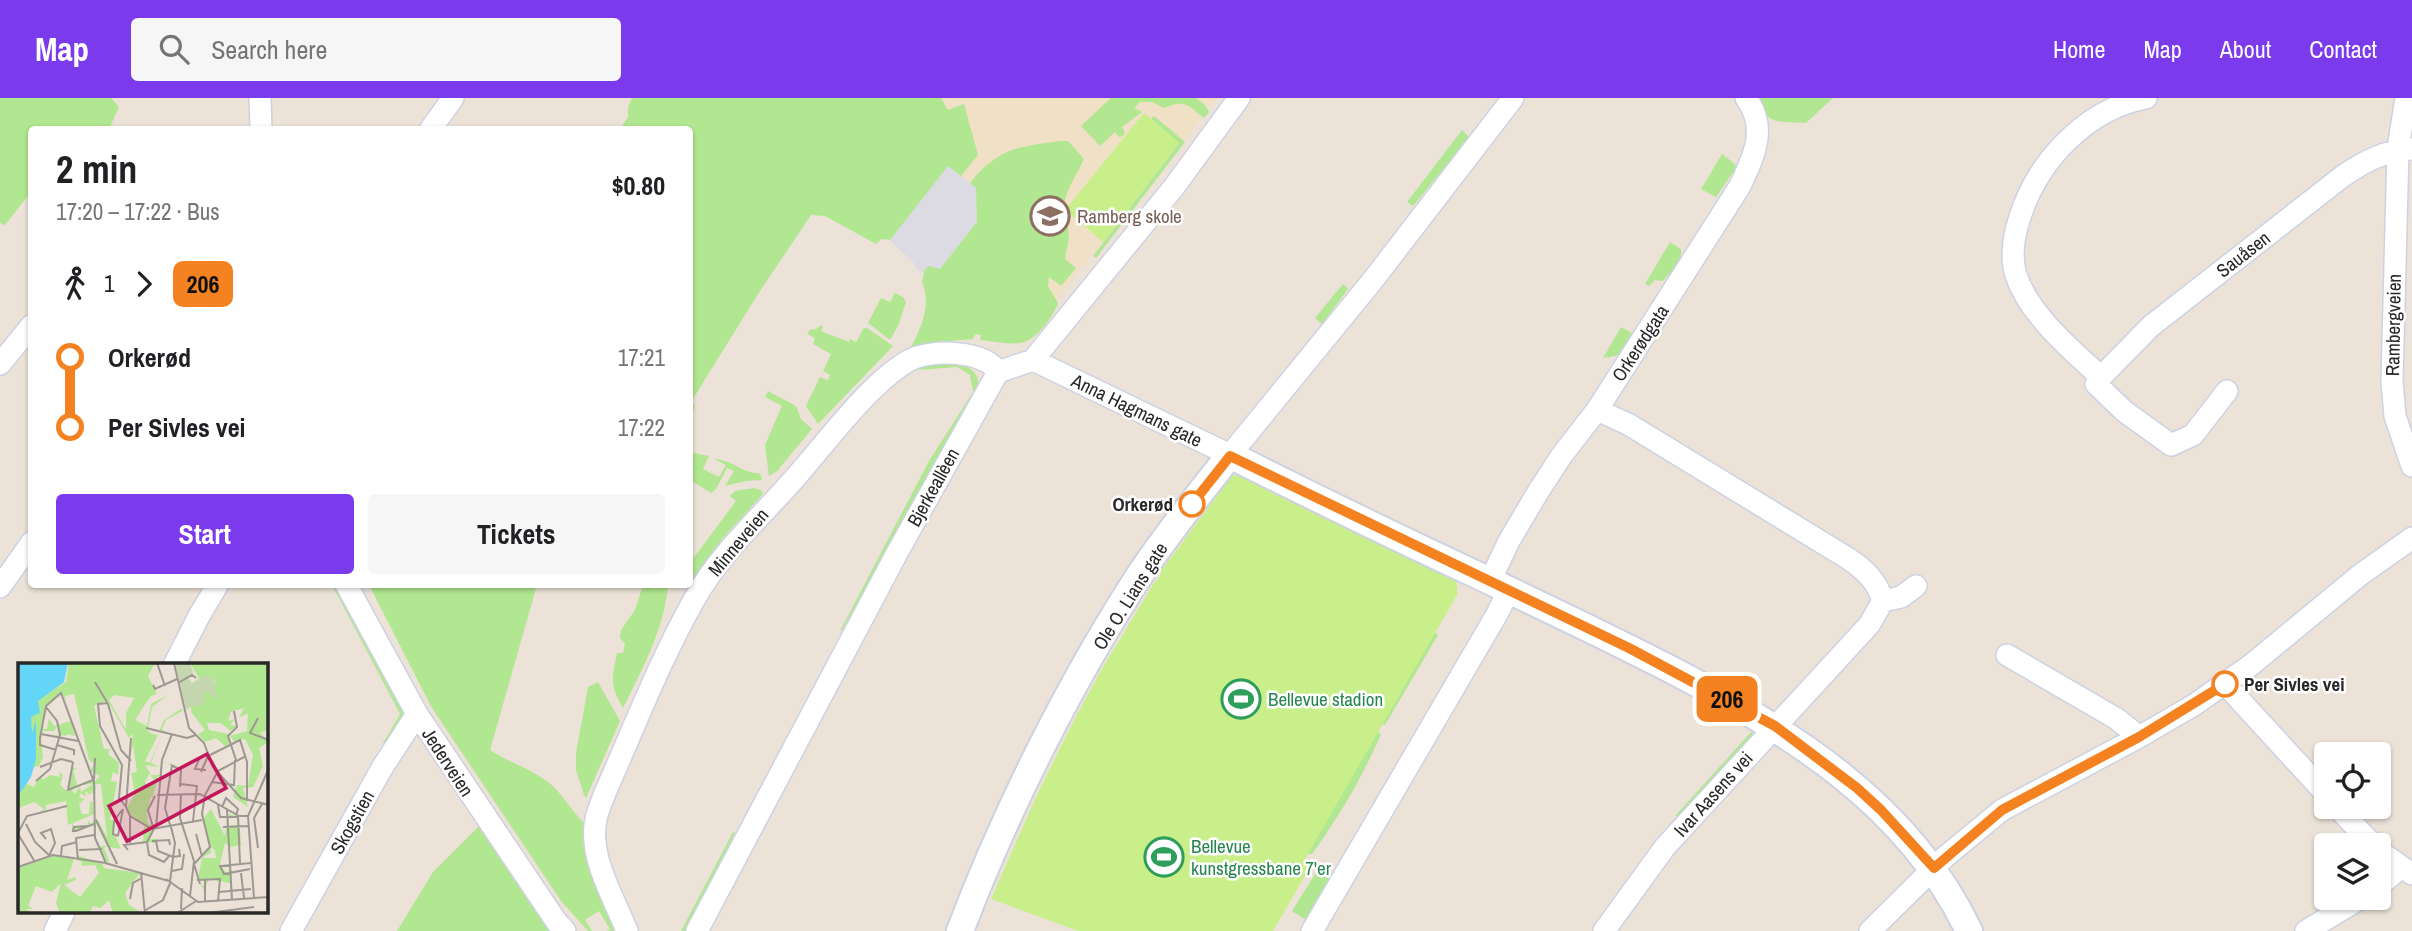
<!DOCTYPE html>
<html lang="en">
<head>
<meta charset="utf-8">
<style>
  :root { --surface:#fff; --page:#f6f6f6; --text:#202124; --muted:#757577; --accent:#7c3aed }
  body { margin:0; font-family:"Archivo Narrow",sans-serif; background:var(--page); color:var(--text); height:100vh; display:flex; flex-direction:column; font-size:26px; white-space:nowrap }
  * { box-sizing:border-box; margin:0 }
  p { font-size:23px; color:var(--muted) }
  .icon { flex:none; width:38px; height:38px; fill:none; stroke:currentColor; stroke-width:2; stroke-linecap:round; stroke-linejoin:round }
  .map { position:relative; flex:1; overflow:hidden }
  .sheet { position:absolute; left:28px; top:28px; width:665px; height:462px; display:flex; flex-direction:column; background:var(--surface); border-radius:7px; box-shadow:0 2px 5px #0004 }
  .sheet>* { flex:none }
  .badge { padding:0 14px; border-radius:10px; font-size:24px; line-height:46px }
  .controls { position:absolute; left:2314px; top:644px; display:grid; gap:14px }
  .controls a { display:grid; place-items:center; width:77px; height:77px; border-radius:7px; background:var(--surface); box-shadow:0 2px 5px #0004; font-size:35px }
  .map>.badge { position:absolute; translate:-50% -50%; box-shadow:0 0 0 4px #fff }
  .legs { display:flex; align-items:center; gap:10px; height:77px; padding:0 28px; font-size:23px }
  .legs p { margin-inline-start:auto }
  .overview { display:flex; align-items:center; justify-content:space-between; height:119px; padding:0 28px }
  h1 { font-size:38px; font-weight:800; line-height:52px }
  .button { display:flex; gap:14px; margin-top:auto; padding:14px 28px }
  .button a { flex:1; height:80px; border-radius:7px; background:var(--accent); color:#fff; font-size:28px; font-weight:800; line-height:80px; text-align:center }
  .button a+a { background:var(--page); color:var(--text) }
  ul { padding:0 28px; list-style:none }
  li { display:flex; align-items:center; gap:24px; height:70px; font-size:26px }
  li i { display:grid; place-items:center; width:10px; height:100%; margin:0 9px; background:currentColor }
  li i::after { content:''; width:18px; height:18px; margin:-9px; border:5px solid; border-radius:50%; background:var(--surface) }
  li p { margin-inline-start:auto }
  li:first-child i { background:linear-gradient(#0000 50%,currentColor 0) }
  li:last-child i { background:linear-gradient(currentColor 50%,#0000 0) }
  header { display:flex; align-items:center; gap:42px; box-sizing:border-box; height:98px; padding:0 35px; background:var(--accent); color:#fff }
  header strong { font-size:33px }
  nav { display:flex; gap:38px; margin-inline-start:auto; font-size:24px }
  .search { width:490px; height:63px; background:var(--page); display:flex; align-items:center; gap:18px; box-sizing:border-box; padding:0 24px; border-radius:7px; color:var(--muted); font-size:26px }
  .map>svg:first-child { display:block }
  .industrial { fill:#dcdae3 }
  .education { fill:#efe0c6 }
  .green { fill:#b1e790 }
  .pitch { fill:#c9ef8b }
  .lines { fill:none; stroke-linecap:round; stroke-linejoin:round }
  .minor-casing { stroke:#cdd2e2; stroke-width:24 }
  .tertiary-casing { stroke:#cdd2e2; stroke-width:30 }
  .minor { stroke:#fff; stroke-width:21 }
  .tertiary { stroke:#fff; stroke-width:26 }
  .line-1-casing { stroke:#fff; stroke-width:16 }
  .line-1 { stroke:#f58220; stroke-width:10 }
  .stop-1-dot { fill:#fff; stroke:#f58220; stroke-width:3.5 }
  .labels { text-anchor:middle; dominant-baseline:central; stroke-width:5; stroke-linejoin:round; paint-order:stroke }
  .education-label { font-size:19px; fill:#785e54; stroke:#fff; text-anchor:start }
  .street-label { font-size:19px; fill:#282828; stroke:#fff }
  .stop-label { font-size:19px; font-weight:bold; fill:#282828; stroke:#fff; text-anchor:end }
  .leisure-label { font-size:19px; fill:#27864d; stroke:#fff; text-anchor:start }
  .inset-road { fill:none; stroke:#9e9892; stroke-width:2 }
  .view { fill:#c2185b; fill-opacity:0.15; stroke:#c2185b; stroke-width:3.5 }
  .inset-edge { fill:none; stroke:#282828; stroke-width:3.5 }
</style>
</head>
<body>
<header>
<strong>Map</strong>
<div class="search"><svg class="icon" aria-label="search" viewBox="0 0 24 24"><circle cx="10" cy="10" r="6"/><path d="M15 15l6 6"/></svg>Search here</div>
<nav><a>Home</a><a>Map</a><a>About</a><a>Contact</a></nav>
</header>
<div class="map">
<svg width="2412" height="833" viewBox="0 0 2412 833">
  <rect width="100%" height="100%" fill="#ece2d8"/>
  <!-- industrial -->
  <path class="industrial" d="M948 67 976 89 977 124 940 171 934 169 925 171 924 175 916 171 914 165 890 142Z"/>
  <!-- education -->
  <path class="education" d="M941 0H1217L1183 45H1179L1054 206 940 171 977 124 976 90 961 78 978 57 964 6 948 12Z"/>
  <!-- green -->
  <path class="green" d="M0 0H111L119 9 109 31 32 32 31 94 5 127 0 125Z
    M632 0H941L948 12 964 6 978 57 961 78 948 68 890 142 881 141 876 146 825 118 811 117 758 196 691 304 695 307 690 324V32L620 31 628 19V9Z
    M1111 0H1196L1205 7 1209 14 1204 20C1188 7 1185 1 1164 10L1152 4H1140L1134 10 1142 14 1122 29 1125 34 1123 38 1119 39 1115 34 1100 48 1081 28Z
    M1753 0H1833L1806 25C1776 23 1770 28 1753 0Z
    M1154 18 1185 44 1096 160 1093 158 1179 45 1151 21Z
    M1462 32 1469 39 1413 108 1407 104Z
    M1060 43H1068L1084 61C1078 75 1061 99 1065 112L1063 114 1057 109 1046 123 1056 130 1066 117 1069 139 1065 161 1076 170 1061 188 1049 179 1048 188 1058 205C1053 219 1036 243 1020 245 1008 247 993 243 980 242L981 237 975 236 973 241 935 244 912 254 910 251C921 230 932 207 922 184L925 171 929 168 940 171 977 124 976 90 970 85C999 50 1017 49 1060 43Z
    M1722 56 1735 66 1736 70 1716 99 1701 91Z
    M1670 144 1681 151C1683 164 1670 174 1663 183L1655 182 1649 188 1645 186Z
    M1343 186 1348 191 1322 226 1315 220Z
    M895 195 903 199 906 204 899 226 890 242 868 225 881 200 890 204Z
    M821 227 823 228 821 233 849 244 850 241 856 244 864 230H867L893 248 818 326 806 308 820 279 828 282 830 277 823 273 831 256 813 246 815 240 807 236 810 232 816 231Z
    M1621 229 1633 236 1620 257 1603 260Z
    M946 265C964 265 983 272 977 293 931 372 888 453 842 532L840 533 929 363 973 294 970 277 957 269 918 272 922 268Z
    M768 293 796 308 801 321 812 331 777 373 769 378 765 347 782 308 765 299Z
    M690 354 709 358 703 371 719 379 726 367 714 361C731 361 745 377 760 375L762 382 746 383 725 388 734 373 727 370 716 391 711 395 690 382Z
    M754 390 761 392 763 396 722 441 690 486V461L692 462 736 403 730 398 735 393Z
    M332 487H339L406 618 387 647 383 645 400 616Z
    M369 487H537L490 652C508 664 531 671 548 684 564 696 572 716 588 728L621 833H607L610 831 599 813 585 822 592 833H588L561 803 432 610Z
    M643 487H668C665 529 642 572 623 610 609 586 612 582 617 555H623L625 546 620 540 621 532 635 512Z
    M1435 534 1438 537 1385 627 1375 622Z
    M598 584 620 623 586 700 584 697 576 672V655L588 589Z
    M1374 632 1381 636C1363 678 1339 719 1312 756H1308L1305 761 1309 771 1301 764Z
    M1752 633 1753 637 1682 718H1675Z
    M479 728 556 833H397L433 774Z
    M733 734 735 735 685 833H681Z
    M1317 773 1332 782 1308 823 1292 813Z"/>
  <!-- pitch -->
  <path class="pitch" d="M1144 15 1179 45 1103 144 1065 112Z
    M1242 376 1454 479 1457 486V497L1305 761 1309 771 1273 833H1078L991 801 1038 695 1067 636 1099 576 1154 485 1160 478 1161 473 1232 378Z"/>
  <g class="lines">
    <!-- minor casing -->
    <g class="minor-casing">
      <path id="minor" d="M260 0 261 32
        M2146 0C2087 11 2038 62 2020 119 2014 137 2010 158 2016 177 2028 215 2071 252 2101 279L2096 286 2124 313 2171 347 2193 337 2227 293
        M2406 0 2398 51 2392 284 2395 318 2412 368
        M430 32 453 0
        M1033 262 1230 357 1373 182 1513 0
        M0 266 32 227
        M2101 279 2151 228 2343 78C2365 63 2386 52 2412 51
        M1597 312 1628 326 1849 461C1865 472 1877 483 1883 503L1869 527 1665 749 1604 833
        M1490 483 1509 443 1538 394 1562 357 1597 312 1740 88C1754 58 1768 30 1746 0
        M346 486 417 616 556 823 565 833
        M0 489 32 444
        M1883 503 1901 499 1916 488
        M2007 557 2117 621 2139 639
        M174 567 199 518 218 486
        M2225 586 2326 696
        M2337 709 2373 747
        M2378 752 2412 776
        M2378 789 2401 769
        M55 833 64 814
        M291 833 382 670 417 616
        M627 833C614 800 588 758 596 721 598 712 602 703 605 695 633 632 660 562 694 502 720 455 760 420 795 380 826 345 870 284 910 262 931 251 985 252 998 274
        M697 833 897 455 998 274 1033 262 1174 89 1239 0
        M1312 833 1497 516 1509 492
        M1870 833 1945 759 2002 712 2139 639 2194 607 2251 567 2360 477 2412 440
        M2306 833 2361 800"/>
    </g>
    <!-- tertiary casing -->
    <g class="tertiary-casing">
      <path id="tertiary" d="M960 833C1006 712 1072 580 1143 472 1170 432 1200 395 1230 357 1310 397 1391 437 1473 475 1538 506 1604 537 1668 570 1789 633 1908 705 1969 833"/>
    </g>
    <!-- minor -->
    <use href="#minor" class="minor"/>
    <!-- tertiary -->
    <use href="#tertiary" class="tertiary"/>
  </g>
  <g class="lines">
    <!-- line-1 casing -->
    <g class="line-1-casing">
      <path id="line-1" d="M1192 406 1230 358 1629 550 1775 628 1857 690 1881 712 1934 770 2002 712 2139 639 2225 586"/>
    </g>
    <!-- line-1 -->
    <use href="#line-1" class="line-1"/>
  </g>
  <!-- icons -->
  <defs>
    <g id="school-ring" transform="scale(2.0125)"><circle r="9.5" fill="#fff" stroke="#8d6e63" stroke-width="1.5"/><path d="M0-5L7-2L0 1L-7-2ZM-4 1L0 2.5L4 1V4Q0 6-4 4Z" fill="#8d6e63"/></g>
    <g id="stadium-ring" transform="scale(2.0125)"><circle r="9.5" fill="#fff" stroke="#2e9e5b" stroke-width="1.5"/><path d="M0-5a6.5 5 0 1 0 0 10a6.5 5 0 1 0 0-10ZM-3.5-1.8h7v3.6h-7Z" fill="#2e9e5b"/></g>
  </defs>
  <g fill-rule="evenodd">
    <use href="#school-ring" x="1050" y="118"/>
    <use href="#stadium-ring" x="1241" y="601"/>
    <use href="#stadium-ring" x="1164" y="759"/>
  </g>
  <!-- markers -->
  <g class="stop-1-dot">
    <circle cx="1192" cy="406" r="12"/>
    <circle cx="2225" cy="586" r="12"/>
  </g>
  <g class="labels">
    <!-- education labels -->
    <g class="education-label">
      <text x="1077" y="118">Ramberg skole</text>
    </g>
    <!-- street labels -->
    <g class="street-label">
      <text transform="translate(2243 156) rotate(-38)">Sauåsen</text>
      <text transform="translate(2393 227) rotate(-89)">Rambergveien</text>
      <text transform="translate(1640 245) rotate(-57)">Orkerødgata</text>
      <text transform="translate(1137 312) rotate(26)">Anna Hagmans gate</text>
      <text transform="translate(933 389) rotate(-61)">Bjerkeallèen</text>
      <text transform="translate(738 444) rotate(-50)">Minneveien</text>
      <text transform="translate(1130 498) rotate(-58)">Ole O. Lians gate</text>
      <text transform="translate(448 664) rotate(57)">Jederveien</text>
      <text transform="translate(1713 696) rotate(-48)">Ivar Aasens vei</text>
      <text transform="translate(352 724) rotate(-61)">Skogstien</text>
    </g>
    <!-- stop labels -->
    <g class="stop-label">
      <text x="1173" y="406">Orkerød</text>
      <text x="2244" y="586" text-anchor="start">Per Sivles vei</text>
    </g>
    <!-- leisure labels -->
    <g class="leisure-label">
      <text x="1268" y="601">Bellevue stadion</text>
      <text x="1191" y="748">Bellevue<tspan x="1191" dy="22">kunstgressbane 7'er</tspan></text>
    </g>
  </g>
  <!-- overview -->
  <g transform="translate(18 565)">
    <rect width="250" height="250" fill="#ece2d8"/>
    <path d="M51 0H137L130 13 139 31 159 22 132 34 117 57 129 63 133 41 150 32 134 44 130 65 128 66 134 71 140 72 146 57 163 46 166 47 148 57 144 67 153 71 144 98 165 105 153 102 150 120 153 102 144 98 142 104 127 102 132 110 127 118 129 123 137 118 132 112H141L135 133H136L137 134V147V134H133L129 149 130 160 135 164 132 176H140L138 180 125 179 126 163 131 164 113 152 109 144 117 131 113 110 119 109 115 82 112 93 115 71 111 75 89 37 76 43 86 86H92L90 91 101 100 100 112 95 109 93 118 99 119 92 157H96V170L103 186 91 184 98 198 90 182 89 183 86 185 91 197 90 201 81 183H89L78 160 77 171 78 154 89 174 83 121H78L77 133V118L82 113 72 108 76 101 71 97 56 31 47 33 48 37 43 30 27 43 24 66H29L31 55 36 63 53 58 57 73 49 71 48 73 42 72 40 74 35 73 41 72 40 62 36 68H22L25 94 21 103 26 102 16 104 9 121 16 124 21 114 23 113 30 109 23 113 25 117 32 112 42 114 41 109 45 112 42 122 50 129 54 104 59 106 55 107 59 122 54 128 57 131 62 123 63 129 75 121 64 122 75 118 76 132 72 127 73 132 67 128 68 134 63 130 61 134 67 136 61 141 64 151H71L72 139 67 140 74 138 76 151 55 160V164L70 162V158L74 161 76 155 75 161 55 168 57 175 54 167V160L50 162 48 138 28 142V146L21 149 26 146 16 139 3 144 0 151V130L17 91 10 64 12 52 19 37 48 19ZM96 32 116 35 108 50V67L91 37ZM142 68 153 71 142 104 133 100 143 74 132 100 127 98ZM172 0H213L212 4 214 0H250V68L242 69 250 79 241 85 245 103 235 124 225 125 230 144 215 134 219 122 230 123 235 92 227 76 216 78 212 73 229 68 230 51 221 54 226 45 213 49 210 58 217 56 212 62 219 63 212 68 203 60H189L191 67 210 71 212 80 207 83 198 75 187 79 180 71 187 67 173 49V39L185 41 184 26 191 23 197 30V17L187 12 182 17ZM193 146 207 173 210 151 219 153 211 155V163L219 162 221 154 223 181H227L213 184 207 180 202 201 209 211 213 202 214 227 224 228 212 227V220L191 216 186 227 182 221 186 223V217L175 216H180L184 195H198L197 188 193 183V190L177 198 192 185 185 156ZM38 192 60 197 61 193 84 200 86 205 122 210 107 230 111 242 121 248 95 250 91 237 83 245 75 243 72 250H42L38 240 43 220 34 229 18 223 10 243 15 246H8L13 249 0 250V205ZM56 196 64 199 63 203 77 202 81 210 62 234 46 222 58 217 57 214 49 217Z" fill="#b1e790" fill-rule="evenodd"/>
    <path d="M157 0H172L175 10 170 14 174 20 187 12 196 16 199 37 188 28 185 41 168 46Z" fill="#c4d7ae"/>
    <path d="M0 0H50L46 19 20 38 22 50 13 54 14 71 18 58V96L13 114 0 133Z" fill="#63d5f6"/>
    <path class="inset-road" d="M139 0 147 23M156 0 171 65 186 80 195 104 223 135 251 142M77 19 90 41 103 87 113 98M160 20 174 12 178 15M135 22 137 26 159 16M90 40 80 41 82 63 104 102 101 135 108 144M216 48 219 64 210 73 218 97M240 55 232 70 251 77M128 65 169 75 178 72M23 71 60 78M113 75 108 144 112 153 134 166 184 157M39 82 56 87V92M182 94 177 106 188 107M55 99 50 127 75 117M153 102 163 107 162 124M22 104 43 96 55 99M183 109 190 93 222 77 229 99V138M76 117 77 95M18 118 32 106 42 72 39 58 28 44M194 119 216 122 217 97M163 121 179 123 175 158M163 131 162 155 176 198 172 233M139 132 182 131 221 153H230M200 142 202 154H220L222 200M204 144 208 135 220 146 218 152M209 147 214 237M78 157 99 201M8 161 17 179 32 193M70 163 56 164 55 168H58L76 161M135 164 130 147 137 133M205 164 230 163M138 165 144 97 154 71M153 165 147 145 154 102M136 166 129 179 131 192 146 199 151 193M0 170 9 153 49 143M0 171 17 199M178 171 184 193M100 173 95 171 96 158 104 147M100 173 105 146M28 176 23 170 33 166 37 180 31 193M134 178 151 177 152 182M138 178 140 188 155 194 162 193 161 186M112 180V153M240 185 236 155 244 141M61 187 84 186M110 187 106 182 129 179M43 193 44 183 59 179M60 197 58 175 76 172M87 200 151 218M0 204 35 192 88 200 77 175 76 119 43 30 28 43 22 75V82L38 87M232 206 206 211 202 203 233 200M154 208 164 206 166 191M123 209 127 251M223 210 226 235M148 216 180 239 251 234M179 217 202 216 200 238M152 218 157 180 153 164M182 221 176 201 192 184 184 151 187 132 200 108 228 93M201 229 233 226M236 235 230 153 251 105M112 236 115 220 124 215M187 239V216M163 246 164 225M126 248 145 237 153 218M190 250 236 244M158 251 178 238"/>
    <path class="view" d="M189 91 208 125 109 178 91 143Z"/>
    <rect width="250" height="250" class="inset-edge"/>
  </g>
</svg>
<div class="controls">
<a><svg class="icon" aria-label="locate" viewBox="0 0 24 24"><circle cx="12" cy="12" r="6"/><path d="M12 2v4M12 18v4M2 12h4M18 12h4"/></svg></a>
<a><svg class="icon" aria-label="layers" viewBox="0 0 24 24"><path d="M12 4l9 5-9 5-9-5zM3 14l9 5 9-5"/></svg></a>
</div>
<b class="badge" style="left:1727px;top:601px;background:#f58220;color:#111">206</b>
<section class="sheet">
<div class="overview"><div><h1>2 min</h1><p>17:20 – 17:22 · Bus</p></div><b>$0.80</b></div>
<div class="legs"><svg class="icon" aria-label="walk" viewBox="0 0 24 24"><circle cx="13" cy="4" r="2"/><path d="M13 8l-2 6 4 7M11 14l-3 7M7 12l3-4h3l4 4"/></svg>1<svg class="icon" aria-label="forward" viewBox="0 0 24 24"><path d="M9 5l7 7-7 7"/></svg><b class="badge" style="background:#f58220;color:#111">206</b></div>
<ul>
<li><i style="color:#f58220"></i><b>Orkerød</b><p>17:21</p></li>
<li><i style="color:#f58220"></i><b>Per Sivles vei</b><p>17:22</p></li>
</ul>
<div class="button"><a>Start</a><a>Tickets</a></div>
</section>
</div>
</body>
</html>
